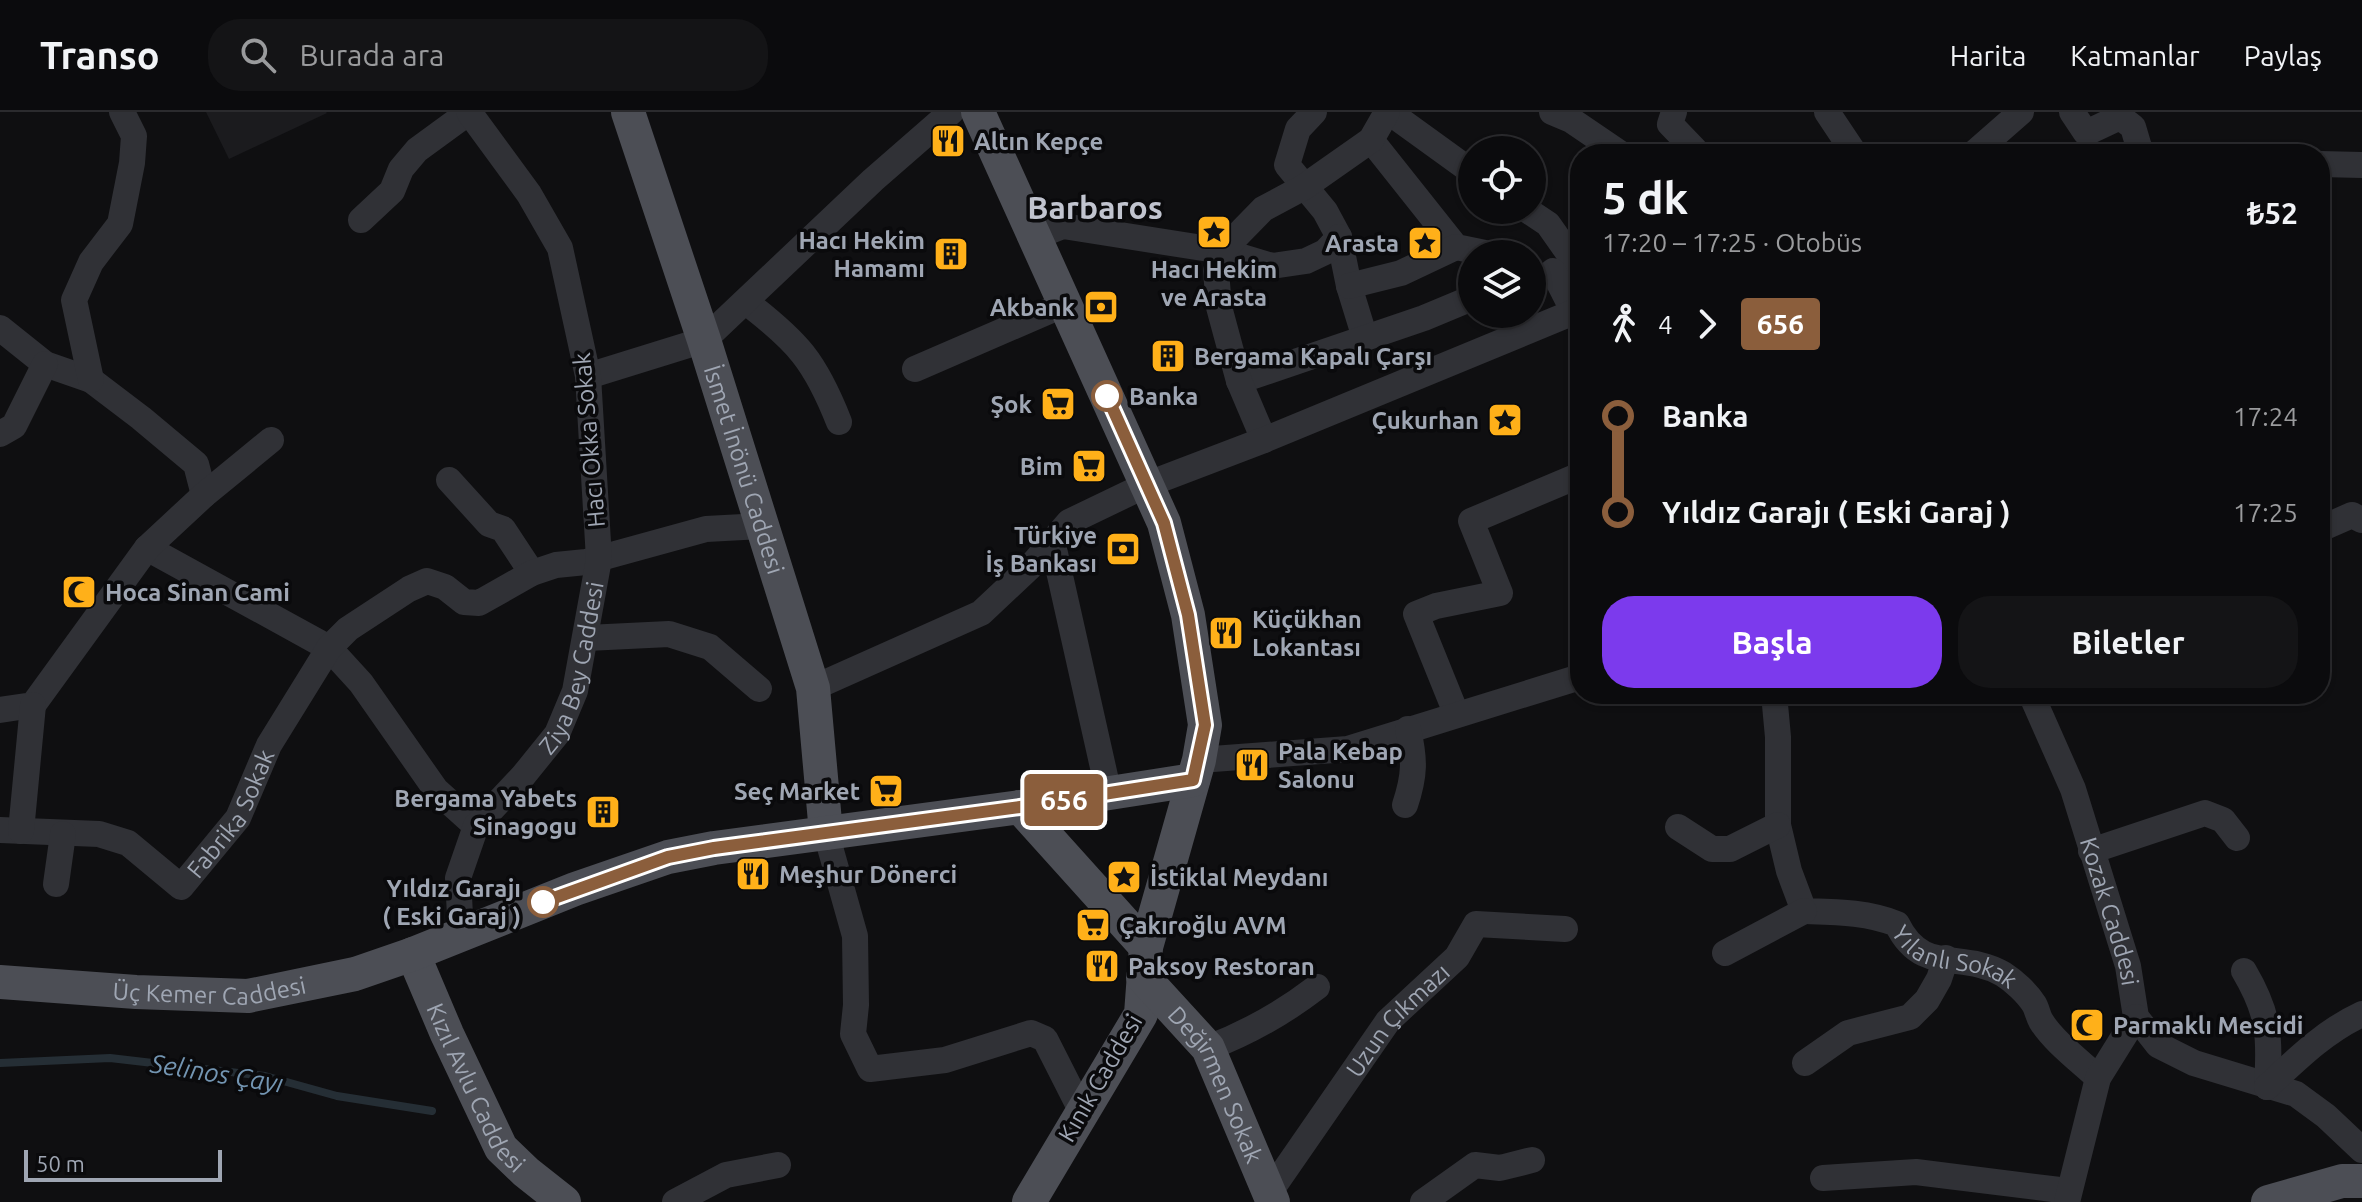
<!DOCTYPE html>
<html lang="tr">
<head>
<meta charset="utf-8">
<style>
  :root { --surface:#0b0b0d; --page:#141416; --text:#f1f3f6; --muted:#9a9b9d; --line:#2b2b2e; --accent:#7c3aed }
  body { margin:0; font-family:Ubuntu,sans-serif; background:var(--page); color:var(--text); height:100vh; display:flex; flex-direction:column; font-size:30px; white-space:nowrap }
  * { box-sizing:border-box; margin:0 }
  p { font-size:26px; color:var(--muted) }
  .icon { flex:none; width:44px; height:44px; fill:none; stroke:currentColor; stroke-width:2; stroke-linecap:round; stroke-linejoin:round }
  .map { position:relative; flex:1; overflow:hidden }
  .side { position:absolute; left:1570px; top:32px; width:760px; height:560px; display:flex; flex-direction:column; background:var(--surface); border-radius:32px; box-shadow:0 2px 6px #0004,0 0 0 2px var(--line) }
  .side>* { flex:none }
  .badge { padding:0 16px; border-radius:6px; font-size:28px; line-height:52px }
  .fabs { position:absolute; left:1458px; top:24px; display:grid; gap:16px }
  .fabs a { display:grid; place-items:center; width:88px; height:88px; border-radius:50%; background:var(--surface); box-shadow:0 2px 6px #0004,0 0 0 2px var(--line); font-size:40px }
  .scale { position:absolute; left:24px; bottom:20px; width:198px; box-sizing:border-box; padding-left:8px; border:4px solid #9fa6b3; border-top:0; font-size:22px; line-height:28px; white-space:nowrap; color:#9fa6b3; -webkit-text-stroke:6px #0a0a0c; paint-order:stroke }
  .map>.badge { position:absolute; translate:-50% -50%; box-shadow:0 0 0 4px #fff }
  .legs { display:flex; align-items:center; gap:12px; height:88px; padding:0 32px; font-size:26px }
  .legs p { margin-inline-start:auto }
  .headline { display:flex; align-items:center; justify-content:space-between; height:136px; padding:0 32px }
  h1 { font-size:44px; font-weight:700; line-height:60px }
  .cta { display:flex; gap:16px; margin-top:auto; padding:16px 32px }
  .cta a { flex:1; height:92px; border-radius:32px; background:var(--accent); color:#fff; font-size:32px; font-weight:700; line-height:92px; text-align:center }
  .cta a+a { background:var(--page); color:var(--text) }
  ul { padding:0 32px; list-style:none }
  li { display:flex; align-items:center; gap:28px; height:96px; font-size:30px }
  li i { display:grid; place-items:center; width:12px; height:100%; margin:0 10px; background:currentColor }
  li i::after { content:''; width:20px; height:20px; margin:-10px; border:6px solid; border-radius:50%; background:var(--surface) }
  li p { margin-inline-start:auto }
  li:first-child i { background:linear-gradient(#0000 50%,currentColor 0) }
  li:last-child i { background:linear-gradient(currentColor 50%,#0000 0) }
  header { display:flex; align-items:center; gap:48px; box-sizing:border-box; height:112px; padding:0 40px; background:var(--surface); border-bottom:2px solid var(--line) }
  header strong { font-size:38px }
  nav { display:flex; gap:44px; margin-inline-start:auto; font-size:28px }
  .search { width:560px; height:72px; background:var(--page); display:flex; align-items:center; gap:20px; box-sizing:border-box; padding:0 28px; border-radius:32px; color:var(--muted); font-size:30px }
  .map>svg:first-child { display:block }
  .built { fill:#1b1b1e }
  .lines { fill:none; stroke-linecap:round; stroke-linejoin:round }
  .stream { stroke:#252e35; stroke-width:8 }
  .minor { stroke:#303136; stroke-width:26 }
  .major { stroke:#4c4e55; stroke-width:34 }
  .line-1-casing { stroke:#fff; stroke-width:18 }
  .line-1 { stroke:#8b5e3c; stroke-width:12 }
  .stop-1-dot { fill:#fff; stroke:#8b5e3c; stroke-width:4 }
  .labels { text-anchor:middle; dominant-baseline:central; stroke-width:7; stroke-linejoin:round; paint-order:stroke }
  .poi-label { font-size:24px; font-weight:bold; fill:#9fa6b3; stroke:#0a0a0c; text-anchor:start }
  .stop-label { font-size:24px; font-weight:bold; fill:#9fa6b3; stroke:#0a0a0c; text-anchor:start }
  .street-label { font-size:24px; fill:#9fa6b3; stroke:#0a0a0c }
  .water-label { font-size:26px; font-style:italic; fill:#7395b2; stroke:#0a0a0c }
  .district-label { font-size:32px; font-weight:bold; fill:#c1c4cf; stroke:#0a0a0c }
</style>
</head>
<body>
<header>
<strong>Transo</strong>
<div class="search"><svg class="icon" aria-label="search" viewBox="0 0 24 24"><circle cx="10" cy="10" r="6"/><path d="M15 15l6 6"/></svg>Burada ara</div>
<nav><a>Harita</a><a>Katmanlar</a><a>Paylaş</a></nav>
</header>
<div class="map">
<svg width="2362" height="1090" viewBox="0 0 2362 1090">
  <rect width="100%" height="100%" fill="#0f0f11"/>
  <!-- built -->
  <path class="built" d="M206 0H326L327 1 229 47Z"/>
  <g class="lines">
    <!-- stream -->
    <path class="stream" d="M0 951 110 946 265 964 337 984 432 999"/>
    <!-- minor -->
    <g class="minor">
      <path d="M1314 0 1298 17 1287 53 1325 99 1339 125 1349 174 1365 226"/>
      <path d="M1389 0 1472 60"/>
      <path d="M1552 0 1571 8 1621 42"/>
      <path d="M1674 0 1670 12 1695 38 1692 42"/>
      <path d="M1827 0 1855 42"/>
      <path d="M2072 0 2086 21 2120 5 2133 15 2141 42"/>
      <path d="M1371 28 1456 135 1490 142"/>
      <path d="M1973 42 2021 0"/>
      <path d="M2320 52 2362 53"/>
      <path d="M1527 98 1548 112 1574 149"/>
      <path d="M361 108 392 79 401 57 417 38 469 0"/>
      <path d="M1035 125 1063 114 1222 139 1272 154 1306 149 1325 140 1339 125"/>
      <path d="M1553 159 1580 212"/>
      <path d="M1349 174 1401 161 1456 135"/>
      <path d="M746 190C798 230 815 249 839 310"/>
      <path d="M0 216 45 252 91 268 141 306 196 352 204 383"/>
      <path d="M915 257 1065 192"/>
      <path d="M588 264 704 228 873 68 951 0"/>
      <path d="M91 268 74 188 91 150 120 112 132 51 134 24 122 0"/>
      <path d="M1239 269 1424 206 1472 186"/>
      <path d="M0 322 14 314 45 252"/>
      <path d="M1264 328 1239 269 1219 195 1216 159 1222 139 1263 97 1304 75 1371 28 1387 0"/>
      <path d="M449 368 489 412 503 417 532 461"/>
      <path d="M2320 417 2352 403 2362 408"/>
      <path d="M1052 428 1109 682"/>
      <path d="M147 436 329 536 361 571 436 678 476 714"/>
      <path d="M587 526 669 522 710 535 759 577"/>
      <path d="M813 576 981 501 1031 454 1069 410 1146 373 1264 328 1574 200"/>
      <path id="s1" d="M1774 582 1778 625V713L1789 759 1804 799C1836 800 1867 800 1897 812 1922 864 1962 838 2003 862 2014 869 2027 881 2034 892 2037 897 2038 904 2041 909 2053 929 2081 950 2098 966"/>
      <path id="s2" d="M2031 582 2073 677 2128 854 2136 905 2158 933 2194 951 2296 982 2326 1004 2362 1038"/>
      <path d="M0 598 33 593 147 436 204 383 271 328"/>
      <path d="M1456 601 1416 502 1436 494 1500 481 1471 409 1580 363"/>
      <path d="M1199 648 1348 637 1580 565"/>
      <path d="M1405 693C1415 663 1415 648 1408 617"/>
      <path d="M1678 715 1712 737H1730L1778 713"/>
      <path id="s3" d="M0 718 99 722 128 731 181 775 238 706 269 633 329 536 348 517 409 477 427 469 445 475 464 490 479 491 532 461 556 453 586 450 706 417 762 414"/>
      <path d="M21 719 33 593"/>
      <path d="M826 721 855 824 856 893 853 922 870 957 945 948 1031 921 1045 927 1082 1000"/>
      <path d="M2091 739 2205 701 2223 708 2237 726"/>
      <path d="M56 772 63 722"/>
      <path id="s4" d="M461 822 458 766 476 714 523 664 557 622 575 579 599 447 588 264 560 136 529 82 469 0"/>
      <path d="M1725 841 1804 799"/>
      <path d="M2244 859C2270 903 2270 925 2267 975"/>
      <path d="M1208 936C1248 921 1283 901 1317 875"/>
      <path d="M1805 951 1848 921 1910 905 1927 888 1939 867 1946 846"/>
      <path d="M2267 975C2297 947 2325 919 2362 902"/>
      <path d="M1823 1066 1916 1060 2068 1079"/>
      <path id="s5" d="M1269 1081 1388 909 1457 845 1476 812 1565 817"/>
      <path d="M675 1090 726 1063 778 1053"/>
      <path d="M1423 1090 1475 1053 1500 1056 1532 1048"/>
      <path d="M2067 1090 2098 966 2136 905"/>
    </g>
    <!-- major -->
    <g class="major">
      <path id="s6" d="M628 0 704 228 813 576 826 721"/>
      <path d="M978 0 1164 411 1188 503 1205 613 1199 648 1146 835 1141 902 1029 1090"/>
      <path d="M1020 695 1146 835"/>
      <path id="s7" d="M413 842 447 922 501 1036 526 1060 564 1090"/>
      <path id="s8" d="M1143 865 1208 936 1273 1090"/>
      <path id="s9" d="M0 870 136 880 248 884 355 862 413 842 575 777 668 745 714 736 1020 695 1193 668"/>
      <path d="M2268 1090 2342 1069H2362"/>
    </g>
  </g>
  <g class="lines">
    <!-- line-1 casing -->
    <g class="line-1-casing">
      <path id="line-1" d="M543 790 668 745 714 736 1020 695 1193 668 1205 613 1188 503 1164 411 1107 284"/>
    </g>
    <!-- line-1 -->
    <use href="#line-1" class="line-1"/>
  </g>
  <!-- icons -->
  <defs>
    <g id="restaurant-square" transform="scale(1.8)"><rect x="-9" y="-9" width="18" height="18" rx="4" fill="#ffb019" stroke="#0a0a0c"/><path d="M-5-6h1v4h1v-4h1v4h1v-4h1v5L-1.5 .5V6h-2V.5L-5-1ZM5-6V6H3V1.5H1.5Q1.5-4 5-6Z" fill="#111"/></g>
    <g id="sight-square" transform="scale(1.8)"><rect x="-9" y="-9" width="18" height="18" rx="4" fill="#ffb019" stroke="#0a0a0c"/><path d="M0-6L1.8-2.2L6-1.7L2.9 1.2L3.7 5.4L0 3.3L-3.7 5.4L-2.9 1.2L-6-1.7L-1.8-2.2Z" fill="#111"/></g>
    <g id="building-square" transform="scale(1.8)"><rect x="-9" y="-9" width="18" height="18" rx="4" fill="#ffb019" stroke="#0a0a0c"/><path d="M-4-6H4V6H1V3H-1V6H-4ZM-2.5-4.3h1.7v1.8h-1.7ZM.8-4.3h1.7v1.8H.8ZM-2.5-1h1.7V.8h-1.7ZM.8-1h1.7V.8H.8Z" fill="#111"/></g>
    <g id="bank-square" transform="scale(1.8)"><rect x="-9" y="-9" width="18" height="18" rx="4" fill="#ffb019" stroke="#0a0a0c"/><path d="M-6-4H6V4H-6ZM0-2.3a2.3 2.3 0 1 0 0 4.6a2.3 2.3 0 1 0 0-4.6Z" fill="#111"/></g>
    <g id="supermarket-square" transform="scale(1.8)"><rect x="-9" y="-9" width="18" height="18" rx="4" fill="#ffb019" stroke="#0a0a0c"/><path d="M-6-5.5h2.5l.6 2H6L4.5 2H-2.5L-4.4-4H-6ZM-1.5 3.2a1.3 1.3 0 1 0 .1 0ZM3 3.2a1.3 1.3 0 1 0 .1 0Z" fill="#111"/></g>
    <g id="mosque-square" transform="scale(1.8)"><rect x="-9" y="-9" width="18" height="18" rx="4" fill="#ffb019" stroke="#0a0a0c"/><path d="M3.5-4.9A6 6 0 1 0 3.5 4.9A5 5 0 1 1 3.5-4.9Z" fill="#111"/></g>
  </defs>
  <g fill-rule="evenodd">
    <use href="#restaurant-square" x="948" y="29"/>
    <use href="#sight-square" x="1214" y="120"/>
    <use href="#sight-square" x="1425" y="131"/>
    <use href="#building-square" x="951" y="142"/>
    <use href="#bank-square" x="1101" y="195"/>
    <use href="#building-square" x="1168" y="244"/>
    <use href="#supermarket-square" x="1058" y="292"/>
    <use href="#sight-square" x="1505" y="308"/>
    <use href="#supermarket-square" x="1089" y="354"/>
    <use href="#bank-square" x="1123" y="437"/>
    <use href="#mosque-square" x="79" y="480"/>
    <use href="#restaurant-square" x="1226" y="521"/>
    <use href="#restaurant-square" x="1252" y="653"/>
    <use href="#supermarket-square" x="886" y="679"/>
    <use href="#building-square" x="603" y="700"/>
    <use href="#restaurant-square" x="753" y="762"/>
    <use href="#sight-square" x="1124" y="765"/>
    <use href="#supermarket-square" x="1093" y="813"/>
    <use href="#restaurant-square" x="1102" y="854"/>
    <use href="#mosque-square" x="2087" y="913"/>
  </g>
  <!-- markers -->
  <g class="stop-1-dot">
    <circle cx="1107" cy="284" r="14"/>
    <circle cx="543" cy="790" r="14"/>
  </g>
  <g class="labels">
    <!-- poi labels -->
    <g class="poi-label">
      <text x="974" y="29">Altın Kepçe</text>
      <text x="925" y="128" text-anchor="end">Hacı Hekim<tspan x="925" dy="28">Hamamı</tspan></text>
      <text x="1399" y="131" text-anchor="end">Arasta</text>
      <text x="1214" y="157" text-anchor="middle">Hacı Hekim<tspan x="1214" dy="28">ve Arasta</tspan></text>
      <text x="1075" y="195" text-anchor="end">Akbank</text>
      <text x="1194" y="244">Bergama Kapalı Çarşı</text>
      <text x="1032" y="292" text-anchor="end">Şok</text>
      <text x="1479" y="308" text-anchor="end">Çukurhan</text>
      <text x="1063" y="354" text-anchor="end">Bim</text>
      <text x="1097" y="423" text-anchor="end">Türkiye<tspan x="1097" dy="28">İş Bankası</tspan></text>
      <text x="105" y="480">Hoca Sinan Cami</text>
      <text x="1252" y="507">Küçükhan<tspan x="1252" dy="28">Lokantası</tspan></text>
      <text x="1278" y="639">Pala Kebap<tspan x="1278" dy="28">Salonu</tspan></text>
      <text x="860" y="679" text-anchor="end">Seç Market</text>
      <text x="577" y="686" text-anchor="end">Bergama Yabets<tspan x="577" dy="28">Sinagogu</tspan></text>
      <text x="779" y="762">Meşhur Dönerci</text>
      <text x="1150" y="765">İstiklal Meydanı</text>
      <text x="1119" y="813">Çakıroğlu AVM</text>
      <text x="1128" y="854">Paksoy Restoran</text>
      <text x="2113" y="913">Parmaklı Mescidi</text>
    </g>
    <!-- stop labels -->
    <g class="stop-label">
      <text x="1129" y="284">Banka</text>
      <text x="521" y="776" text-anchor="end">Yıldız Garajı<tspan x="521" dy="28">( Eski Garaj )</tspan></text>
    </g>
    <!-- street labels -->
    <g class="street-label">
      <text transform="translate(589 328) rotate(-95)">Hacı Okka Sokak</text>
      <text stroke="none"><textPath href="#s6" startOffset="376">İsmet İnönü Caddesi</textPath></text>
      <text stroke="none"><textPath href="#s4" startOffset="302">Ziya Bey Caddesi</textPath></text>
      <text stroke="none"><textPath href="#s3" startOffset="288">Fabrika Sokak</textPath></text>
      <text stroke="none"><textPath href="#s2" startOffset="232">Kozak Caddesi</textPath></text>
      <text stroke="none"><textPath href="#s1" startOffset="386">Yılanlı Sokak</textPath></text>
      <text stroke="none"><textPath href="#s9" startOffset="210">Üç Kemer Caddesi</textPath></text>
      <text stroke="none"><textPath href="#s5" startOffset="216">Uzun Çıkmazı</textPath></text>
      <text transform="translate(1100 966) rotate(-60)">Kınık Caddesi</text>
      <text stroke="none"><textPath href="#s7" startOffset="148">Kızıl Avlu Caddesi</textPath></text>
      <text stroke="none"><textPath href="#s8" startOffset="132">Değirmen Sokak</textPath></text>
    </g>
    <!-- water labels -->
    <g class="water-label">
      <text transform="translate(217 961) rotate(9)">Selinos Çayı</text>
    </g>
    <!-- district labels -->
    <g class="district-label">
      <text x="1095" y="95">Barbaros</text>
    </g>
  </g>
</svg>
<div class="fabs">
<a><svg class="icon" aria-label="locate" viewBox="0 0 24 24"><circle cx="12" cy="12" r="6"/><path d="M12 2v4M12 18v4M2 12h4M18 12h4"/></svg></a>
<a><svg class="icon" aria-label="layers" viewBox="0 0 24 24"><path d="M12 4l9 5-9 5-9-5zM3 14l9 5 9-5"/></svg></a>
</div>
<div class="scale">50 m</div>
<b class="badge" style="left:1064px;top:688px;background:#8b5e3c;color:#fff">656</b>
<section class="side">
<div class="headline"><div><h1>5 dk</h1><p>17:20 – 17:25 · Otobüs</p></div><b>₺52</b></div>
<div class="legs"><svg class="icon" aria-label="walk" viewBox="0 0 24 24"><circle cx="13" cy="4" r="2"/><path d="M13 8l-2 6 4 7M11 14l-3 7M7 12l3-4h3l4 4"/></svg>4<svg class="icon" aria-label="forward" viewBox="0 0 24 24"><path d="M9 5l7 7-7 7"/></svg><b class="badge" style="background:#8b5e3c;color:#fff">656</b></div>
<ul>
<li><i style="color:#8b5e3c"></i><b>Banka</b><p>17:24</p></li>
<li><i style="color:#8b5e3c"></i><b>Yıldız Garajı ( Eski Garaj )</b><p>17:25</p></li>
</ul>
<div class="cta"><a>Başla</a><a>Biletler</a></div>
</section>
</div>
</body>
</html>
